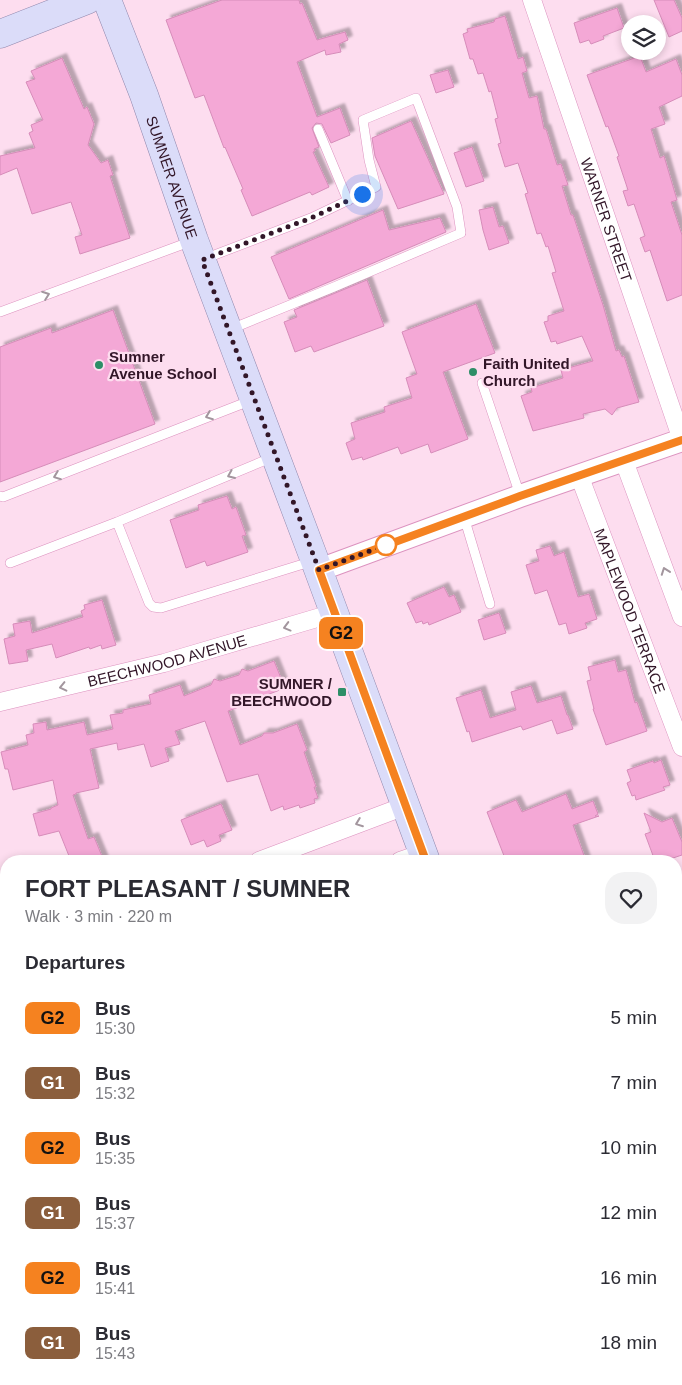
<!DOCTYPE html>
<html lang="en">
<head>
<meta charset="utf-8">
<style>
  :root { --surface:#fff; --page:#f2f2f3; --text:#2b2b33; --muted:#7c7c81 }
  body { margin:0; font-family:Helvetica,sans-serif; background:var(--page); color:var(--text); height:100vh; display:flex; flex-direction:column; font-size:19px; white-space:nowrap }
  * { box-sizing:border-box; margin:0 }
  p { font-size:16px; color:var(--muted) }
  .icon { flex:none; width:28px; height:28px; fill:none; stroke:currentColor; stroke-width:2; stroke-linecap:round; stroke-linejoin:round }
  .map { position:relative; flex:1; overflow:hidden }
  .drawer { position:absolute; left:0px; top:855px; width:682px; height:530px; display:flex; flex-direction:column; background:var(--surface); border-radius:20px 20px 0 0; box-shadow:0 2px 8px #0003 }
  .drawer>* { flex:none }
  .badge { padding:0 10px; border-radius:8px; font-size:18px; line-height:32px }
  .tools { position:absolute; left:621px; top:15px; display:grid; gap:10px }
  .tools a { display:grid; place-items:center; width:45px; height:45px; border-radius:50%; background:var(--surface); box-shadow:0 2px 8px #0003; font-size:25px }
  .you { position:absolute; width:25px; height:25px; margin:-12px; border:4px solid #fff; border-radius:50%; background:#1a73e8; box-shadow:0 0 0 8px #1a73e833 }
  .map>.badge { position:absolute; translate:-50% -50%; box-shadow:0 0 0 2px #fff }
  h2 { padding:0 25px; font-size:19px; line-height:45px }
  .round { display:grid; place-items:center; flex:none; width:52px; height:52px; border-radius:20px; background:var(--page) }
  .overview { display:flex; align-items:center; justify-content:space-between; height:85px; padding:0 25px }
  h1 { font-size:24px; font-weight:600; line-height:38px }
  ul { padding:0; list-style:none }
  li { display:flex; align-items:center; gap:15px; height:65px; padding:0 25px }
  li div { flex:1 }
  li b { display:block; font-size:19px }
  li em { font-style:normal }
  li .badge { min-width:55px; font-weight:700; text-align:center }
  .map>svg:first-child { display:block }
  .building { fill:#f4a8d6; stroke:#d68cb9; filter:url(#shadow) }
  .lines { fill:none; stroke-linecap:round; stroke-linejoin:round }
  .service-casing { stroke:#dc92bf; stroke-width:10 }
  .minor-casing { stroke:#dc92bf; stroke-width:19 }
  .tertiary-casing { stroke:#dc92bf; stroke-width:24 }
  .primary-casing { stroke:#9088ad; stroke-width:29 }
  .service { stroke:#fff; stroke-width:9 }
  .minor { stroke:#fff; stroke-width:18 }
  .tertiary { stroke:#fff; stroke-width:22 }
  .primary { stroke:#dbdcf9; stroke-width:28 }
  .oneway { stroke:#a3969e }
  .line-casing { stroke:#fff; stroke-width:11 }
  .line { stroke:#f58220; stroke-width:8 }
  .walk { stroke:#321628; stroke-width:5; stroke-dasharray:0 9 }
  .poi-dot { fill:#2d8e67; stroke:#fdddef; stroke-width:2 }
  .stop-dot { fill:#fff; stroke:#f58220; stroke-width:2.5 }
  .labels { text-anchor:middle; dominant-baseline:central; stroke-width:4.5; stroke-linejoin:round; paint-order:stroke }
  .street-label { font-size:15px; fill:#321628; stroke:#fdddef }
  .poi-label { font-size:15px; font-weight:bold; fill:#321628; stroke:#fdddef; text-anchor:start }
</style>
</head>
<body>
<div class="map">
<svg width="682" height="1385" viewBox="0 0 682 1385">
  <defs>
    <filter id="shadow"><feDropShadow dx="4.5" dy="-4.5" stdDeviation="1" flood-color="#0004"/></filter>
  </defs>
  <rect width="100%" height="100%" fill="#fdddef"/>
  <!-- building -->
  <path class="building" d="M222 0H299L300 4 302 3 317 40 345 32 348 40 339 44 341 52 326 55 325 50 297 62 317 117 340 108 350 135 331 143 322 124 316 123 312 128 319 147 314 149 315 151 313 152 329 187 312 195 310 192 252 216 241 190 243 189 225 147 224 148 204 95 195 98 166 20Z
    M654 0H674L682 18V31L669 37Z
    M617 8 624 28 603 36 604 39 591 44 589 40 580 43 574 23Z
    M505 16 518 59 523 57 527 71 522 73 529 98 537 96 544 129H546L557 165 561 164 568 185 562 186 571 215H573L603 305 616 351 619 350 622 357 624 356 639 402 617 408 612 415 605 409 583 414 584 418 533 431 521 396 532 392 531 388 563 378 561 370 593 361 582 336 557 344 556 341 551 342 544 322 548 321V316L564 311 552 273 556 272 548 246 546 247 541 233 537 234 525 194 528 193 518 163 505 167 498 144 501 143 495 119 498 118 491 91 489 92 483 73 478 74 473 59H470L463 34 468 32 467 29 494 22 495 19Z
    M640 56 646 72 676 59 682 75V96L659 107 665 124 651 129 660 158 664 156 677 200 671 202 682 235V295L667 301 650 250 645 252 640 238 645 236 634 204 628 206 623 191 628 190 617 157 619 156 608 126 606 127 587 75Z
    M62 58 84 109 87 107 94 124 88 145 101 163 108 160 113 175 110 176 130 238 80 254 75 237 82 235 71 202 32 214 17 168 0 175V156L35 148 29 133 33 131 31 125 43 120 26 82 35 79 31 71Z
    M448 70 454 87 436 93 430 75Z
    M411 121 444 194 398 209 375 156 372 138Z
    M472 147 484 181 466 187 454 153Z
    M493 207 499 227 503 226 509 243 489 250 483 230 479 210Z
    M383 210 389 230 440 218 446 232 289 299 271 257Z
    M367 280 384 326 314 352 311 346 295 352 284 322 297 317 294 310Z
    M476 304 495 353 443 372 468 439 431 453 428 444 401 454 398 447 363 460 362 457 352 460 346 443 355 439 351 423 385 412 384 407 412 398 406 378 417 374 402 332Z
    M113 310 155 424 0 482V347L51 328 52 333Z
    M227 496 232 509 236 507 246 535 242 536 248 552 207 566 205 561 186 568 170 520 199 510 198 505Z
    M550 546 554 556 564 552 578 597 589 594 597 619 585 623 587 628 569 634 566 623 559 625 547 590 535 594 526 565 539 561 536 550Z
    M444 587 449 597 454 595 461 612 429 625 428 622 423 624 422 621 416 623 407 603Z
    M102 600 116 645 102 649 101 645 90 649 89 647 56 658 52 644 26 650 28 661 9 664 4 639 15 636 13 624 30 621 32 633 83 617 81 611 85 609 84 605Z
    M499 613 506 633 484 640 478 620Z
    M615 660 618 672 626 670 635 703 637 702 647 731 606 745 593 709H594L587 681 591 680 588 667Z
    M274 661 285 688 259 698 256 704 250 703 228 711 240 745 262 736 264 733H273L297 724 307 750 304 752 316 787H314L318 798 314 799 315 803 300 808 299 805 284 810 283 806 271 811 258 774 227 782 205 721 175 731 180 744 165 748 169 761 151 767 144 744 118 750 117 743 90 749 99 788 76 793V794L73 795 88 839 94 837 104 861H71L59 831 39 836 33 814 51 809V808L58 805 53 780 13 790 8 769H5L1 752 28 745 26 735 34 733 33 724 46 722 47 730 84 722 87 735 113 729 110 715 123 713V710L151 704 149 695 180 685 184 696 211 685 214 679 220 681 239 675 242 669 248 671Z
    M531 686 537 703 561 696 567 715H568L573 729 557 734 552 720 523 730 521 726 472 742 469 731 467 732 456 698 481 690 490 718 516 710 511 692Z
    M661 760 670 785 663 787 665 790 636 800 635 795 632 796 627 783 631 781 627 770 653 761 654 763Z
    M566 794 572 809 593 801 598 814 595 816H599L573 825 586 861H506L487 812 516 800 522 812Z
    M221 804 232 830 219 835 221 841 207 847 204 840 191 845 181 820Z
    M644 813 662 822 672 818 682 842V855L664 861H655L645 834 651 832Z"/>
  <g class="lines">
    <!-- service casing -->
    <g class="service-casing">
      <path id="service" d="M318 129 348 201
        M204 259 311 218 376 187 369 160 363 120 416 98 457 207 461 233 334 287 231 329
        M0 312 192 241
        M482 383 520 495
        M0 496 3 497 252 400
        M464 517 490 604
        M117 522 273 457
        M10 563 117 522 149 603 153 607 161 608 313 561
        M414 1379 417 1385"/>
    </g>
    <!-- minor casing -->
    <g class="minor-casing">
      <g id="minor">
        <path id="s1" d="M532 0 682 440"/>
        <path d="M624 461 682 617"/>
        <path id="s2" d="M579 475 682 747"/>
        <path id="s3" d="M0 702 164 663 334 613"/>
        <path d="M259 861 405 806"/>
        <path d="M400 861 423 853"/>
        <path d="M0 962 6 959"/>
        <path d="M0 1004 6 1002"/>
        <path d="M676 1009 682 1007"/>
        <path d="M0 1101 6 1117"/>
        <path d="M0 1270 6 1268"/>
        <path d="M676 1317 682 1315"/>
        <path d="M499 1385 516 1379"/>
      </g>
    </g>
    <!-- tertiary casing -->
    <g class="tertiary-casing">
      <path id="tertiary" d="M319 570 520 496 682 440"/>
    </g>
    <!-- primary casing -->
    <g class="primary-casing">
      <g id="primary">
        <path id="s4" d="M107 0 144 95 194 240 315 561 426 861"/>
        <path d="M0 34 87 0"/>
        <path d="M621 1379 623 1385"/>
      </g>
    </g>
    <!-- service -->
    <use href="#service" class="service"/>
    <!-- minor -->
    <use href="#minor" class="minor"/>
    <!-- tertiary -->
    <use href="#tertiary" class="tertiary"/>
    <!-- primary -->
    <use href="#primary" class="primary"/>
  </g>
  <!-- one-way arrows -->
  <defs><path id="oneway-chevron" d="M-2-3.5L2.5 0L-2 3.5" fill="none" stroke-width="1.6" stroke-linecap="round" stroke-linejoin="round" transform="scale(1.25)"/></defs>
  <g class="oneway">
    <use href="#oneway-chevron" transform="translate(46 295) rotate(-20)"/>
    <use href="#oneway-chevron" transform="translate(209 416) rotate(159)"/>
    <use href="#oneway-chevron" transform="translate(231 475) rotate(157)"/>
    <use href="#oneway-chevron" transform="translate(57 476) rotate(159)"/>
    <use href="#oneway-chevron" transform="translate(665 571) rotate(-110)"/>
    <use href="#oneway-chevron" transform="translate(287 627) rotate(165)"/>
    <use href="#oneway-chevron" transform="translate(63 687) rotate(167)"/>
    <use href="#oneway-chevron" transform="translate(359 823) rotate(159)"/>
  </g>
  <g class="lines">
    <!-- line casing -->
    <g class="line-casing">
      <path id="line" d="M426 861 319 570 520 496 682 440"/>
    </g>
    <!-- line -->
    <use href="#line" class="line"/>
    <!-- walk -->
    <path class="walk" d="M362 194 311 218 202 260 319 570 391 543 386 545"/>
  </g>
  <!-- markers -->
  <g class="poi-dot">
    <circle cx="99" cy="365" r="5"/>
    <circle cx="473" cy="372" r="5"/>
    <rect x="337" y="687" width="10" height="10" rx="2.5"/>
  </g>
  <circle class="stop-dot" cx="386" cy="545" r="10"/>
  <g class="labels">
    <!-- street labels -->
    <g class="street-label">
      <text stroke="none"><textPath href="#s4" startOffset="189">SUMNER AVENUE</textPath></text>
      <text stroke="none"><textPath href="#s1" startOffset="232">WARNER STREET</textPath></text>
      <text stroke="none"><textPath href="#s2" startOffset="145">MAPLEWOOD TERRACE</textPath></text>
      <text stroke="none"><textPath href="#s3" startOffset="172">BEECHWOOD AVENUE</textPath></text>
    </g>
    <!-- poi labels -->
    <g class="poi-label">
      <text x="109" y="356">Sumner<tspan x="109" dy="17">Avenue School</tspan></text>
      <text x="483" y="363">Faith United<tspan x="483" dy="17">Church</tspan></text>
      <text x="332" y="683" text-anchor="end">SUMNER /<tspan x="332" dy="17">BEECHWOOD</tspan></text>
    </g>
  </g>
</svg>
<div class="tools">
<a><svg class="icon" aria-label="layers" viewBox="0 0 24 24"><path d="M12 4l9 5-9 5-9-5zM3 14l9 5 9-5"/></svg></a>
</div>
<div class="you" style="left:362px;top:194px"></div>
<b class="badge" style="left:341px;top:633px;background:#f58220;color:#111">G2</b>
<section class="drawer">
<div class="overview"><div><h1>FORT PLEASANT / SUMNER</h1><p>Walk · 3 min · 220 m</p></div><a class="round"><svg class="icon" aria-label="heart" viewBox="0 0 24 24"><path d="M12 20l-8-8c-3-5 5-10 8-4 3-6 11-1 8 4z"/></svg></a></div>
<h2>Departures</h2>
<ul>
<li><span class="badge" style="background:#f58220;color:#111">G2</span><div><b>Bus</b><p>15:30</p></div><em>5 min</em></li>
<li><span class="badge" style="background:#8b5e3c;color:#fff">G1</span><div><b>Bus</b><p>15:32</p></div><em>7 min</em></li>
<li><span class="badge" style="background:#f58220;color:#111">G2</span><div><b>Bus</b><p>15:35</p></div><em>10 min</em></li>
<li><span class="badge" style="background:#8b5e3c;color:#fff">G1</span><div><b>Bus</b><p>15:37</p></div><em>12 min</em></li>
<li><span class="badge" style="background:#f58220;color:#111">G2</span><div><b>Bus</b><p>15:41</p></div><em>16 min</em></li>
<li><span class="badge" style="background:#8b5e3c;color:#fff">G1</span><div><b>Bus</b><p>15:43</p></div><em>18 min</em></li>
</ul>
</section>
</div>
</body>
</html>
